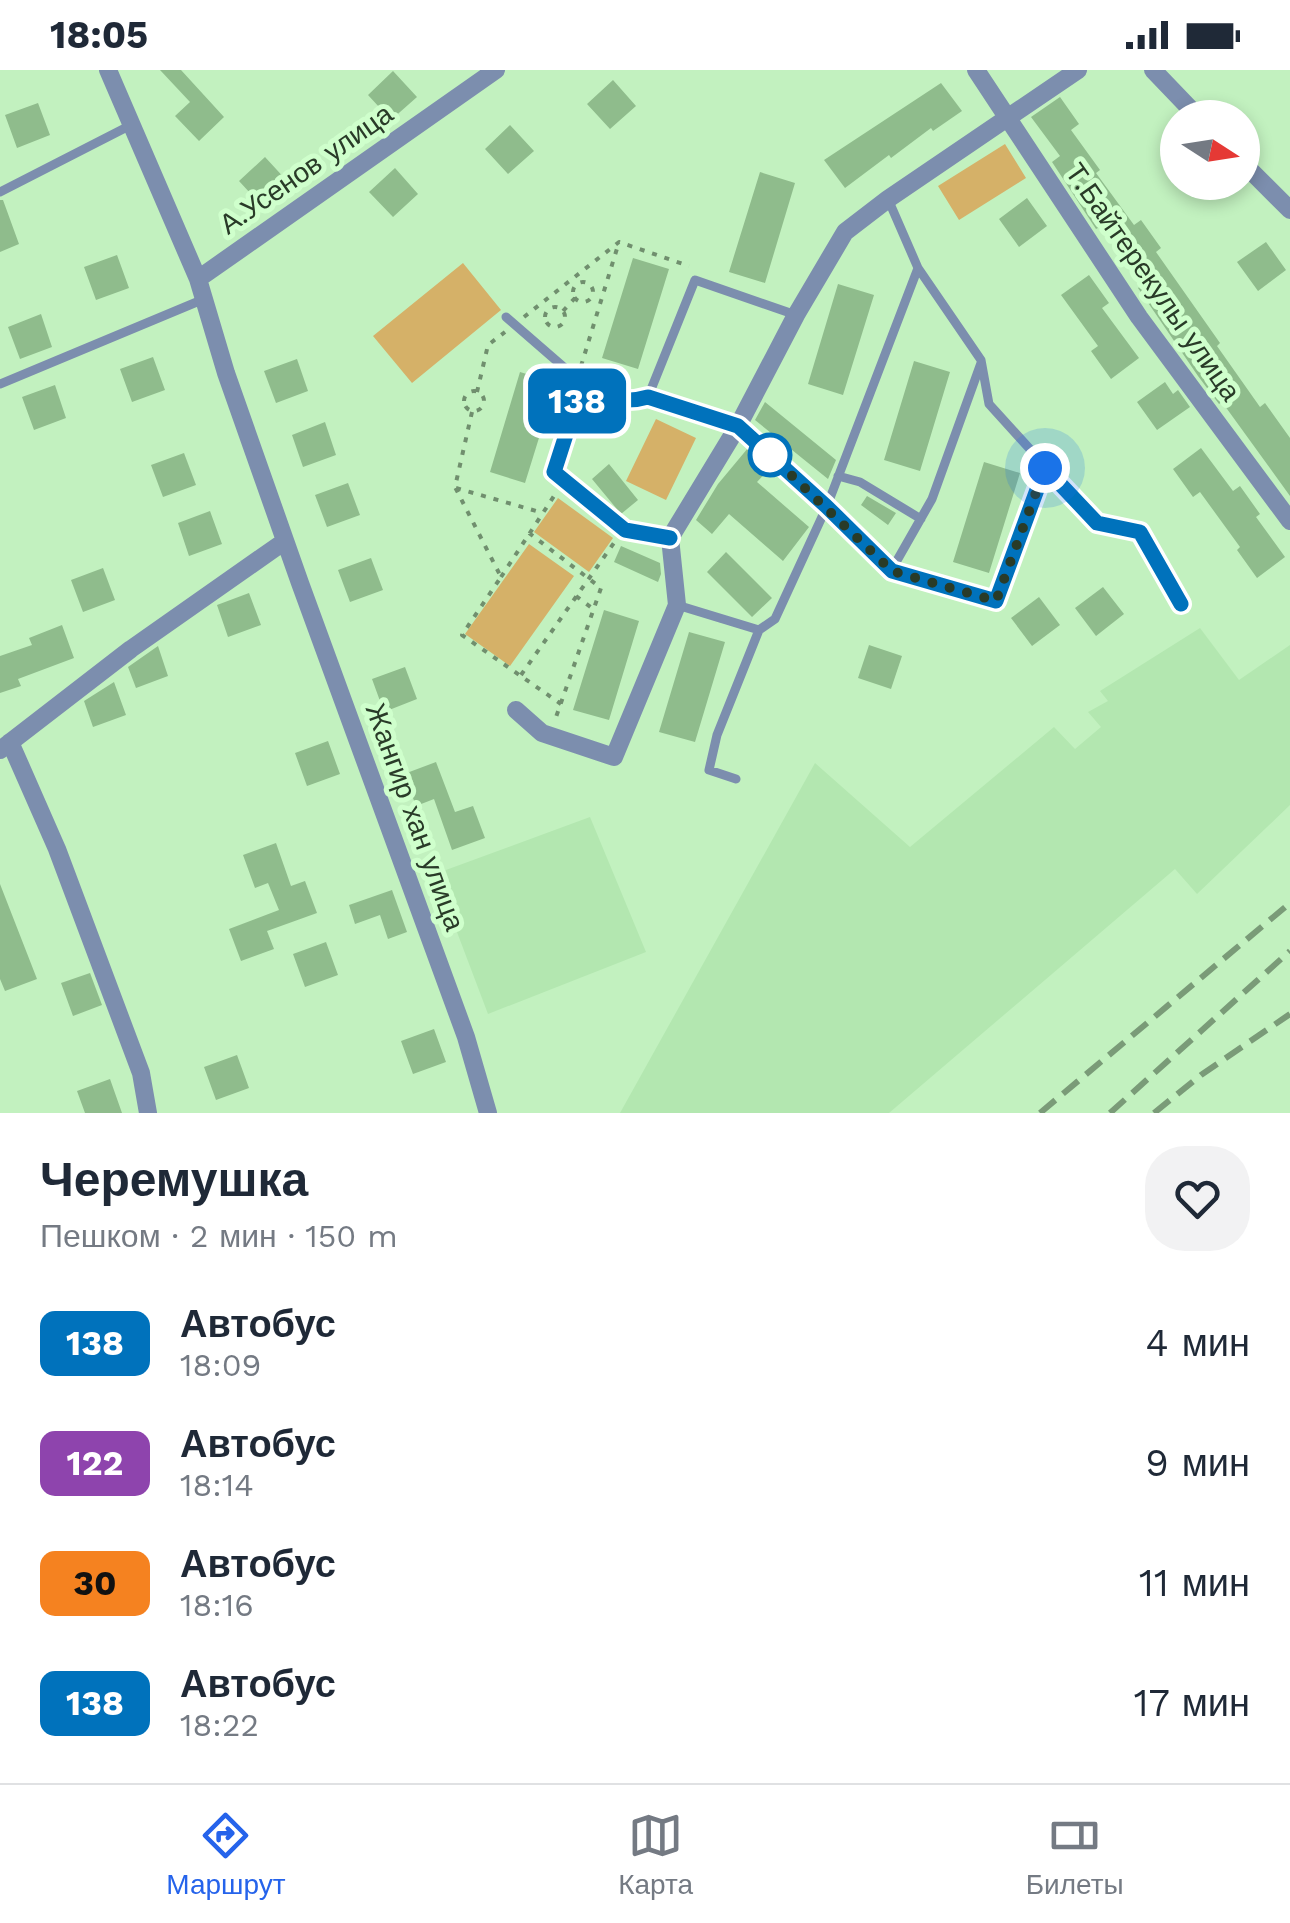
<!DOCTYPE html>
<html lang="ru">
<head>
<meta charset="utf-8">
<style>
  :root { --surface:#fff; --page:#f2f2f3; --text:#1f2937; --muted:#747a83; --line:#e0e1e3; --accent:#2563eb }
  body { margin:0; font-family:"Work Sans",sans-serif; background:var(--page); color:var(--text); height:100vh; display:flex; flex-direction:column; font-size:38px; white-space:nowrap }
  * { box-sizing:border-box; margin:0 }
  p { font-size:32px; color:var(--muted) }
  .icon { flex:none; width:55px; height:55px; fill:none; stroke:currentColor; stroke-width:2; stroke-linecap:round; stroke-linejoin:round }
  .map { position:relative; height:1043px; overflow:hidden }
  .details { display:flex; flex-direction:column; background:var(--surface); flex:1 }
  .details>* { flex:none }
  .badge { padding:0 20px; border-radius:15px; font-size:35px; line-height:65px }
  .needle { width:65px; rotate:102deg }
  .controls { position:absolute; left:1160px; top:30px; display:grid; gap:20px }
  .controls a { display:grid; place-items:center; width:100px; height:100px; border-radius:50%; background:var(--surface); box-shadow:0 5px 15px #0003; font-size:50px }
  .you { position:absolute; width:50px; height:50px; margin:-25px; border:8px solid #fff; border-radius:50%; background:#1a73e8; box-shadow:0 0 0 15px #1a73e833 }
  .map>.badge { position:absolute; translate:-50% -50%; box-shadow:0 0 0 5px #fff }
  .round { display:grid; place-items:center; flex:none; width:105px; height:105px; border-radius:40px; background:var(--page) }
  .summary { display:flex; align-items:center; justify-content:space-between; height:170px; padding:0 40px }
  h1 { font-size:48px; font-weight:600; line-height:75px }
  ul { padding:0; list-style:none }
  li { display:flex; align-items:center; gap:30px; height:120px; padding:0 40px }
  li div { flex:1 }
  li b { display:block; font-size:38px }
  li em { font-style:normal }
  li .badge { min-width:110px; font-weight:700; text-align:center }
  .status { display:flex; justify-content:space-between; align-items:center; height:70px; padding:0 50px; background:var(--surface); direction:ltr }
  .status svg { height:28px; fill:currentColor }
  .dock { display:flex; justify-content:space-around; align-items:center; height:140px; border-top:2px solid var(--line); background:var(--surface); font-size:28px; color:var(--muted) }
  .dock a { display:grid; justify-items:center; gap:5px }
  .dock .current { color:var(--accent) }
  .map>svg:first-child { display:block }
  .built { fill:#b3e7b0 }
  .green { fill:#d5b168 }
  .building { fill:#8fbc8c }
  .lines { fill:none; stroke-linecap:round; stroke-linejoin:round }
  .path { stroke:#708f6e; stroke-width:4; stroke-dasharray:5 8; stroke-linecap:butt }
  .service { stroke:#7c8eae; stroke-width:9 }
  .minor { stroke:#7c8eae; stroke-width:18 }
  .rail { stroke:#7a9b78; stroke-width:6; stroke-dasharray:20 10; stroke-linecap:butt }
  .line-casing { stroke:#fff; stroke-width:22 }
  .line { stroke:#0072bc; stroke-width:15 }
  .walk { stroke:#293b28; stroke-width:10; stroke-dasharray:0 18 }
  .stop-dot { fill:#fff; stroke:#0072bc; stroke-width:5 }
  .labels { text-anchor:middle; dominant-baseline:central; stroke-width:10; stroke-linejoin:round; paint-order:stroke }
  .street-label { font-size:28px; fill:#293b28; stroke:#cfffcc }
</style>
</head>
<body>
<div class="status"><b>18:05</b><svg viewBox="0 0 49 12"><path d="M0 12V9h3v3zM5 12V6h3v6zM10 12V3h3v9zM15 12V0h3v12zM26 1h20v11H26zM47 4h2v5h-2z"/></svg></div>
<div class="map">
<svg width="1290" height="1043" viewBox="0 0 1290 1043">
  <rect width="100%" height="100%" fill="#c2f1bf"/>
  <!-- built -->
  <path class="built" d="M1200 558 1239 610 1290 575V735L1197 824 1175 799 889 1043H620L815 693 910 777 1054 657 1075 679 1101 657 1088 642 1108 631 1100 621Z
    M590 747 646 882 488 944 435 804Z"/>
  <!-- green -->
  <path class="green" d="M1005 74 1026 108 959 150 938 116Z
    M463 193 501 240 412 313 373 266Z
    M656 349 696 368 666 430 626 411Z
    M558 428 613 468 589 502 534 462Z
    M529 474 574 506 510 596 465 564Z"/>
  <!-- building -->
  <path class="building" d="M160 0H181L224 47 199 71 175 46 190 32Z
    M393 1 417 27 391 50 368 25Z
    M613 10 636 36 610 59 587 34Z
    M941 13 962 41 933 61 931 58 891 88 889 85 845 118 824 90Z
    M1060 27 1079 54 1071 60 1100 100 1096 103 1134 155 1141 150 1161 178 1156 182 1220 273 1217 276 1260 337 1265 333 1290 368V426L1222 332 1219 334 1198 306 1138 218 1144 214 1102 156 1096 159 1052 92 1060 86 1031 47Z
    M38 33 50 65 17 78 5 45Z
    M510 55 534 81 508 104 485 79Z
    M265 87 288 112 262 136 239 111Z
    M395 98 418 124 393 147 369 122Z
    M760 102 795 113 765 213 729 202Z
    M1027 128 1047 156 1019 177 999 149Z
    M0 130H3L19 174 0 182Z
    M1266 172 1286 200 1258 221 1237 192Z
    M117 185 129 218 96 230 84 197Z
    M633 188 669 199 638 299 602 288Z
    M1089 205 1109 233 1102 238 1139 288 1111 309 1091 281 1098 276 1061 225Z
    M838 214 874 225 843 325 808 314Z
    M41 244 52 277 20 289 8 257Z
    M153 287 165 320 132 332 120 299Z
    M297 289 308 321 276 333 264 301Z
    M914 291 950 302 920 401 884 390Z
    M520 302 556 313 525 413 490 402Z
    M1165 312 1173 324 1178 320 1190 337 1157 360 1137 332Z
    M55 315 66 348 34 360 22 327Z
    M765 332 836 390 828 409 755 350Z
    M325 352 336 385 303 397 292 365Z
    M748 378 770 398 757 412 809 457 783 491 729 444 712 464 696 450 718 414Z
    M1201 378 1233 421 1240 416 1260 444 1256 447 1285 487 1257 508 1237 480 1240 477 1200 422 1193 427 1173 399Z
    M184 383 196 415 163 427 151 395Z
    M984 392 1020 403 989 503 953 492Z
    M609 394 638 430 621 444 592 409Z
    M348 413 360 445 327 457 315 425Z
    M867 426 896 443 888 455 861 435Z
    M210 441 222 474 189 486 178 453Z
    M621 476 660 493 661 504 658 512 614 492Z
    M726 482 772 528 752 547 707 502Z
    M371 488 383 520 350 532 338 500Z
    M103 498 115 530 83 542 71 510Z
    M1103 517 1124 544 1096 566 1075 538Z
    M249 523 261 555 228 567 217 535Z
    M1039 527 1060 555 1032 576 1011 548Z
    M604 540 639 551 609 650 573 640Z
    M62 555 74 588 18 609 21 616 0 623V586L32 575 29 568Z
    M689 562 725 572 695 672 659 662Z
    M869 575 902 586 891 619 858 608Z
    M158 576 168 606 136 618 128 597Z
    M405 597 417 629 384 642 372 609Z
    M114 612 126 645 93 657 84 631Z
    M328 671 340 704 307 716 295 683Z
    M436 692 455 742 473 736 485 768 452 780 434 729 416 736 404 704Z
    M276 773 291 816 305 811 317 843 267 861 274 879 241 891 229 859 279 840 268 813 255 818 243 785Z
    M0 814 37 909 5 921 0 909Z
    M392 820 407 862 388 869 380 845 355 854 349 835Z
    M326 872 338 905 305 917 293 884Z
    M90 903 102 935 73 946 61 913Z
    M434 959 446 992 413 1004 401 971Z
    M237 985 249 1018 216 1030 204 997Z
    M110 1009 122 1043H85L77 1021Z"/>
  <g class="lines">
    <!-- path -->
    <path class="path" d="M573 222a10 10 0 1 1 20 0a10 10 0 1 1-20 0Z
      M545 247a10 10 0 1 1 20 0a10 10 0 1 1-20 0Z
      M563 241 575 228
      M524 247 619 172 689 196
      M581 296 619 172
      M464 331a10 10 0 1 1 20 0a10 10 0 1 1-20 0Z
      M477 322 488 275 505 262
      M472 342 455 417 501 507 462 565 561 634
      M456 418 543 443
      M529 463 601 518 555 650
      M501 507 556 423
      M576 526 592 538
      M521 605 616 470"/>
    <!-- service -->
    <path class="service" d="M0 122 131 55
      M888 129 918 198 981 290 989 334 1097 453 1140 462 1181 534
      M506 247 597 326 634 331 648 327 738 356 827 436 891 501 995 531 1045 398
      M583 312 553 402 625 460 670 468
      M0 314 204 229
      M648 327 695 210 796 245
      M838 406 860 412 921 449
      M891 501 932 429 981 293
      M677 535 759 560
      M736 709 709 700 717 665 759 560 775 549 827 436 918 198"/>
    <!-- minor -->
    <path class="minor" d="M108 0 198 209 226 303 300 513 466 967 488 1043
      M976 0 1139 247 1290 451
      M1153 0 1199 48
      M1242 92 1290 140
      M198 209 496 0
      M516 640 542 663 614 687 677 535 670 468 738 356 796 245 845 162 888 129 1078 0
      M10 672 57 779 141 1003 148 1043
      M0 680 131 579 285 471"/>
    <!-- rail -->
    <path class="rail" d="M1040 1043 1290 833
      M1110 1043 1290 881
      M1154 1043 1201 1005 1290 944"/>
  </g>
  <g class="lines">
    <!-- line casing -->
    <g class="line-casing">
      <path id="line" d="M670 468 625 460 554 402 583 312C601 329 624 334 648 327L738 356 826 436 892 501 996 531 1045 398 1097 453 1140 462 1181 534"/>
    </g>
    <!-- line -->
    <use href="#line" class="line"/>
    <!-- walk -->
    <path class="walk" d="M770 385 768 383 892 501 996 531 1045 398"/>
  </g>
  <!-- markers -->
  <circle class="stop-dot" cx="770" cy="385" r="20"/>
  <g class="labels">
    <!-- street labels -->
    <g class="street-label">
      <text transform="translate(306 99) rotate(-35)">А.Усенов улица</text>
      <text transform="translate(1153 212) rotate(55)">Т.Байтерекулы улица</text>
      <text transform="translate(415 747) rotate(70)">Жангир хан улица</text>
    </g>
  </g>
</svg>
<div class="controls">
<a><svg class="needle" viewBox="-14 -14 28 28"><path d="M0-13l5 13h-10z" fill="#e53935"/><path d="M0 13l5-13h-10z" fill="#747a83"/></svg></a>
</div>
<div class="you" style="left:1045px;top:398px"></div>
<b class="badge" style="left:577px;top:331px;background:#0072bc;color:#fff">138</b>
</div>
<section class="details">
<div class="summary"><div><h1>Черемушка</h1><p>Пешком · 2 мин · 150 m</p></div><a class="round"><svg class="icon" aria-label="heart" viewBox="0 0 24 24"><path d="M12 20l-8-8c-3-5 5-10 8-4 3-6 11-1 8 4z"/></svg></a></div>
<ul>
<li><span class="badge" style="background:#0072bc;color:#fff">138</span><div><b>Автобус</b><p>18:09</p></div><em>4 мин</em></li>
<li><span class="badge" style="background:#8e44ad;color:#fff">122</span><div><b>Автобус</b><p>18:14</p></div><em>9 мин</em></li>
<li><span class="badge" style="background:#f58220;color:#111">30</span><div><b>Автобус</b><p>18:16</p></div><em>11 мин</em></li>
<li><span class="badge" style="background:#0072bc;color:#fff">138</span><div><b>Автобус</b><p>18:22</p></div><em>17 мин</em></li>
</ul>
</section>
<nav class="dock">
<a class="current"><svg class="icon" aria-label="directions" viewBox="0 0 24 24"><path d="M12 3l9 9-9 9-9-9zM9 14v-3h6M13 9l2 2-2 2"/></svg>Маршрут</a>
<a><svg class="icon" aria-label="map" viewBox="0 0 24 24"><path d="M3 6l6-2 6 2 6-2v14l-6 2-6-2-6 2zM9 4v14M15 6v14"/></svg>Карта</a>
<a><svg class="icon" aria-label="tickets" viewBox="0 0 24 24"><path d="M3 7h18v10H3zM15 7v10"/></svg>Билеты</a>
</nav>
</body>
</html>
